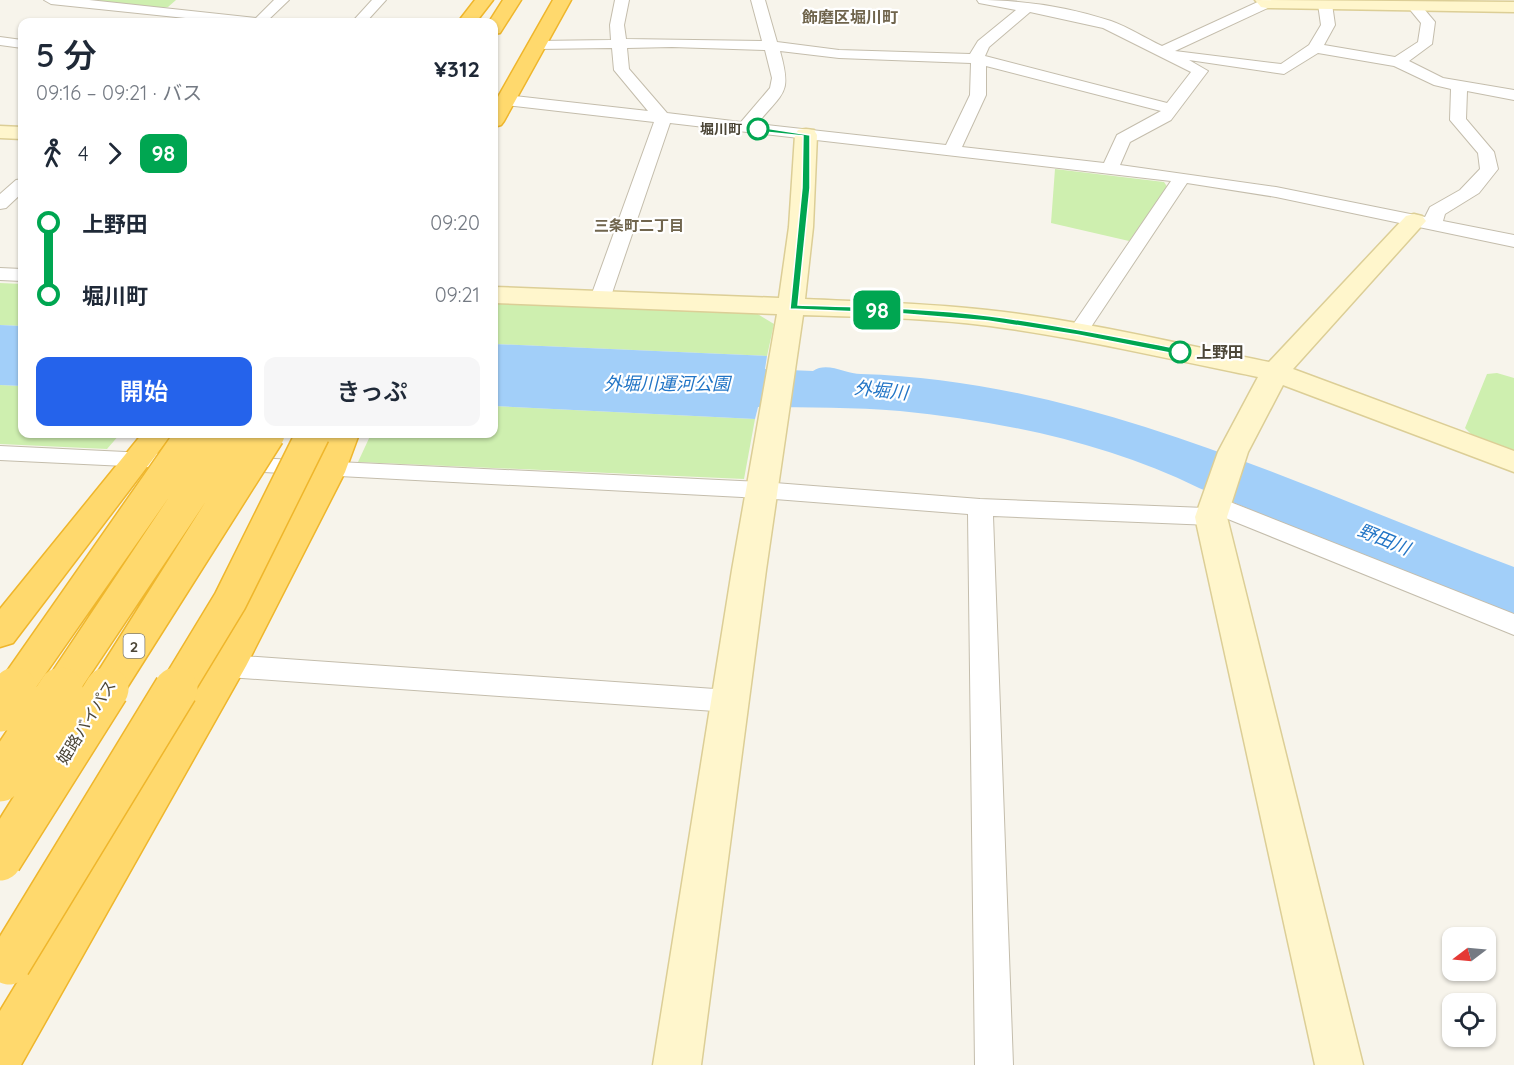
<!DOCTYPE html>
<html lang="ja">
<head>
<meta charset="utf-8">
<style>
  :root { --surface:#fff; --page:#f6f6f7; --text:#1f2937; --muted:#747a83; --accent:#2563eb }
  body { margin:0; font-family:Quicksand,"Noto Sans JP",sans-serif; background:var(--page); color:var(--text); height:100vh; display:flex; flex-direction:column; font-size:22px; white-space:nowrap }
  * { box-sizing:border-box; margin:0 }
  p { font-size:20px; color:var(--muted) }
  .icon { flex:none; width:33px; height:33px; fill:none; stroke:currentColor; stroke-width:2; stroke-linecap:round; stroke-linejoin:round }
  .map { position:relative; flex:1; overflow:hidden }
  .drawer { position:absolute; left:18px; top:18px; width:480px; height:420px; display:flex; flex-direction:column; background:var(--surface); border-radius:12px; box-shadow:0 2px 4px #0004 }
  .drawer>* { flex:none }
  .badge { padding:0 12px; border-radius:9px; font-size:21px; line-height:39px }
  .needle { width:39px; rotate:254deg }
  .controls { position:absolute; left:1442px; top:927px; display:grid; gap:12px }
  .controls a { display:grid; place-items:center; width:54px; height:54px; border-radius:12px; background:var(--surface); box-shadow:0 2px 4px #0004; font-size:30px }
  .map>.badge { position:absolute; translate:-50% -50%; box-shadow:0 0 0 3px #fff }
  .legs { display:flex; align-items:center; gap:9px; height:66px; padding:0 18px; font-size:20px }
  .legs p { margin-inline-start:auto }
  .summary { display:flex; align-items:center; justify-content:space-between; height:102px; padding:0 18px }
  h1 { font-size:33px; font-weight:600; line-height:45px }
  .primary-button { display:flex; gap:12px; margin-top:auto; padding:12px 18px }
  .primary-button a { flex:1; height:69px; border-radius:12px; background:var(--accent); color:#fff; font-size:24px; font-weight:600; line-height:69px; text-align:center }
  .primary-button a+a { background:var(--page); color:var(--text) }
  ul { padding:0 18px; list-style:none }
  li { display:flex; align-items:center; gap:21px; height:72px; font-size:22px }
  li i { display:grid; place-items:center; width:9px; height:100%; margin:0 8px; background:currentColor }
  li i::after { content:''; width:15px; height:15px; margin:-8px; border:4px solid; border-radius:50%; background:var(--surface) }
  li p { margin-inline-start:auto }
  li:first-child i { background:linear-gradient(#0000 50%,currentColor 0) }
  li:last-child i { background:linear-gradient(currentColor 50%,#0000 0) }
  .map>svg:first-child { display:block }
  .green { fill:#ceefaf }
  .water { fill:#a2cff9 }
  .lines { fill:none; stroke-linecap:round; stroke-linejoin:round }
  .street-casing { stroke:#c4bdac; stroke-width:2 }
  .secondary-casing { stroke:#dcce96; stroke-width:3 }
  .highway-casing { stroke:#efb62c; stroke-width:3 }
  .street { fill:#fff; fill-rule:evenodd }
  .secondary { fill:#fff6cc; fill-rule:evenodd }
  .highway { fill:#ffd96d; fill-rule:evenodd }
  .highway-bridge-far1-casing { stroke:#efb62c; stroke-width:36; stroke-linecap:butt }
  .highway-bridge-casing { stroke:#efb62c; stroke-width:46; stroke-linecap:butt }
  .highway-bridge-far1 { stroke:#ffd96d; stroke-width:33 }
  .highway-bridge { stroke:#ffd96d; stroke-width:43 }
  .line-1 { fill:#00a651; stroke:#fff; stroke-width:1.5 }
  .stop-1-dot { fill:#fff; stroke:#00a651; stroke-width:3 }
  .labels { text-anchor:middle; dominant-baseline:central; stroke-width:4.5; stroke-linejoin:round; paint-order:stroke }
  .far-stop-label { font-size:14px; font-weight:bold; fill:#4c4637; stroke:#fff; text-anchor:end }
  .far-neighbourhood-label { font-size:15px; font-weight:bold; fill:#70654d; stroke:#fff }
  .shield { fill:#fff; stroke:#827e73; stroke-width:1.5 }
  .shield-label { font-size:15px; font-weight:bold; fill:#4c4637 }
  .far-quarter-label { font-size:16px; font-weight:bold; fill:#70654d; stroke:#fff }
  .stop-label { font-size:16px; font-weight:bold; fill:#4c4637; stroke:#fff; text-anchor:start }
  .street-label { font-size:16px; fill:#4c4637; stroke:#fff }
  .water-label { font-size:18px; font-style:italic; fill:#2275c6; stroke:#fff }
</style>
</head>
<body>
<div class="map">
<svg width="1514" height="1065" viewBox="0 0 1514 1065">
  <rect width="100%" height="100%" fill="#f7f4eb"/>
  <!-- green -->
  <path class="green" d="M93 0H176L168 7 158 9Z
    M1055 169 1164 182 1168 188 1129 241 1051 223Z
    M0 283 22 284V326L0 325Z
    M494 303 756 313 774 324 767 356 494 344Z
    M1497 373 1514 378V452L1474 437 1465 428 1487 374Z
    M0 385 22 386V434H120L107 449 0 444Z
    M494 406 755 419 744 479 358 462 371 434H494Z"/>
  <!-- water -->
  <path class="water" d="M0 325 22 326V386L0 385Z
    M494 344 767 356 765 369 813 371C827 361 846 374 861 374 1092 381 1302 488 1514 567V620L1199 488C1107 443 1002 421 900 411 853 407 805 408 758 407L755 419 494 406Z"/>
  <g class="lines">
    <!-- street casing -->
    <g class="street-casing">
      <path id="street" d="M44 0H89L256 18 274 0H289L266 22H224L51 4Z
        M372 0H386L366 22H352Z
        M615 0H629L624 25 626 39 762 41 751 0H765L777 42 839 50 970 54 978 41 1016 10 979 3 977 0C1021 0 1069 7 1111 21 1128 27 1145 38 1162 46L1262 0H1271L1274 3 1272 6 1175 51 1281 64 1309 45 1321 25 1318 4 1320 1H1330L1332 4 1335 25 1324 45 1395 57 1418 42 1421 23 1407 6 1414 2 1419 3 1435 22 1432 44 1409 61 1443 78 1514 90V100L1467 91 1466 119 1494 152 1498 169 1479 193 1445 214 1443 221 1514 235V247L1276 197 1187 183 1085 336 1078 338 1071 336 1068 332 1171 181 670 123 610 299 607 303H593L590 299 654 122 506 105 498 100 506 95 648 111 614 70 612 48 537 49 530 45 537 41 611 40 610 25ZM1030 12 1103 28 1191 72 1167 103 985 56 989 47ZM672 47 765 50 772 78 770 88 741 122 667 113 629 69 627 48ZM780 51 839 58 971 63 970 95 946 145 757 124C784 91 792 94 780 51ZM1318 53 1394 66 1434 85 1451 89 1450 120 1478 153 1480 169 1460 190 1430 207 1425 217 1276 187 1120 165 1130 142 1171 120 1208 71 1189 60 1284 74ZM986 66 1161 111 1117 135 1104 163 962 147 986 95Z
        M0 37 22 40V48L0 45Z
        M22 179V193L6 208 0 209V194L16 180Z
        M0 268 22 269V281L0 280Z
        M0 446 188 455 196 457 200 462 196 467 188 469 0 460Z
        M231 457 761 482 980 499 1205 508 1203 504 1206 498 1215 496 1514 614V635L1223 517 1220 523 1211 525 993 516 1013 1065H975L968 514 761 498 223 470 219 465 223 460Z
        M228 655 729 690 739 693 744 701 739 709 729 712 228 677 218 674 214 666 218 658Z"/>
    </g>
    <!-- secondary casing -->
    <g class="secondary-casing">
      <path id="secondary" d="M1255 0 1514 2V12L1267 8 1261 7Z
        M0 126 22 127V139L0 138Z
        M806 129 814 130 817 135 813 227 805 299C866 302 926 303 987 310 1081 320 1175 343 1269 362L1406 216 1414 214 1422 216 1426 221 1293 369 1514 451V472L1283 385 1248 452 1227 517 1363 1065H1315L1195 517 1218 452 1258 377C1169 359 1080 338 990 326 928 318 865 317 803 315L766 570 701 1065H653L732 570 777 314 494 303V287L779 298 789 227 795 135 798 130Z"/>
    </g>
    <!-- highway casing -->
    <g class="highway-casing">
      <path id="highway" d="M475 0H493L476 22H458Z
        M503 0H521L500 33 494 34V22H489Z
        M553 0H571L504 121 501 125 494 127V104Z
        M142 434H172L13 643 0 647V609Z
        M329 434H359L345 472 246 666 21 1065H0V1011L213 659 313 472Z"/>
    </g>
    <!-- street -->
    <use href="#street" class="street"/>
    <!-- secondary -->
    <use href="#secondary" class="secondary"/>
    <!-- highway -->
    <use href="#highway" class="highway"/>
    <!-- highway-bridge-far1 casing -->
    <g class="highway-bridge-far1-casing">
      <path id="highway-bridge-far1" d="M14 690 193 434
        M60 690 231 434
        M106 690 268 434
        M176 690 230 601 313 434"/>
    </g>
    <!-- highway-bridge casing -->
    <g class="highway-bridge-casing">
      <path id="highway-bridge" d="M0 710 15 689
        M0 780 61 689
        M0 859 107 689
        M9 963 176 689"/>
    </g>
    <!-- highway-bridge-far1 -->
    <use href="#highway-bridge-far1" class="highway-bridge-far1"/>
    <!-- highway-bridge -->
    <use href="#highway-bridge" class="highway-bridge"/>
  </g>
  <!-- line-1 -->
  <path class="line-1" d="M758 127 810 135V188L798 305C862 307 926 308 990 316 1054 324 1117 337 1180 349L1185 352 1180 355 1078 335 988 321 905 314 790 309 802 188 803 136 755 131 754 129Z"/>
  <!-- markers -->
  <g class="stop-1-dot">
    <circle cx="758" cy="129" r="10"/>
    <circle cx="1180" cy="352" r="10"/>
  </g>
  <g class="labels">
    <!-- far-stop labels -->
    <g class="far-stop-label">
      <text x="742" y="129">堀川町</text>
    </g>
    <!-- far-neighbourhood labels -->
    <g class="far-neighbourhood-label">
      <text x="639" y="225">三条町二丁目</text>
    </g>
    <!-- shield labels -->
    <rect class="shield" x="123.5" y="634" width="21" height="24" rx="4.5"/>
    <g class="shield-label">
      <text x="134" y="646">2</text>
    </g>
    <!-- far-quarter labels -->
    <g class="far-quarter-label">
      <text x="850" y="17">飾磨区堀川町</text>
    </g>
    <!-- stop labels -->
    <g class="stop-label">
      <text x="1196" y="352">上野田</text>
    </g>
    <!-- street labels -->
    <g class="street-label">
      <text transform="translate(86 722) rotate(-58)">姫路バイパス</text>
    </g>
    <!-- water labels -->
    <g class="water-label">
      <text x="667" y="383">外堀川運河公園</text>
      <text transform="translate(881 390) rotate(6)">外堀川</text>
      <text transform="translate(1384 539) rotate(22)">野田川</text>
    </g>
  </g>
</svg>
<div class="controls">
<a><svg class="needle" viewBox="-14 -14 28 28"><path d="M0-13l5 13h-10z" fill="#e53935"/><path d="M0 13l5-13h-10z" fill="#747a83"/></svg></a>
<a><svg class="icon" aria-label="locate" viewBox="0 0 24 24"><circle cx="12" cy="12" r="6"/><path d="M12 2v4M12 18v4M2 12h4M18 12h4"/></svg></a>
</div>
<b class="badge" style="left:877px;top:310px;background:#00a651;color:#fff">98</b>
<section class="drawer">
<div class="summary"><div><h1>5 分</h1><p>09:16 – 09:21 · バス</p></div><b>¥312</b></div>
<div class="legs"><svg class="icon" aria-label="walk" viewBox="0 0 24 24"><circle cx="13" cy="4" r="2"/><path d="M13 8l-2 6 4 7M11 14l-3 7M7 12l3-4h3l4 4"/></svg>4<svg class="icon" aria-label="forward" viewBox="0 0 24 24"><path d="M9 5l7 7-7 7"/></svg><b class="badge" style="background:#00a651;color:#fff">98</b></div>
<ul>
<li><i style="color:#00a651"></i><b>上野田</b><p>09:20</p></li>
<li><i style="color:#00a651"></i><b>堀川町</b><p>09:21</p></li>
</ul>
<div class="primary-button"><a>開始</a><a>きっぷ</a></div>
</section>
</div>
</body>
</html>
